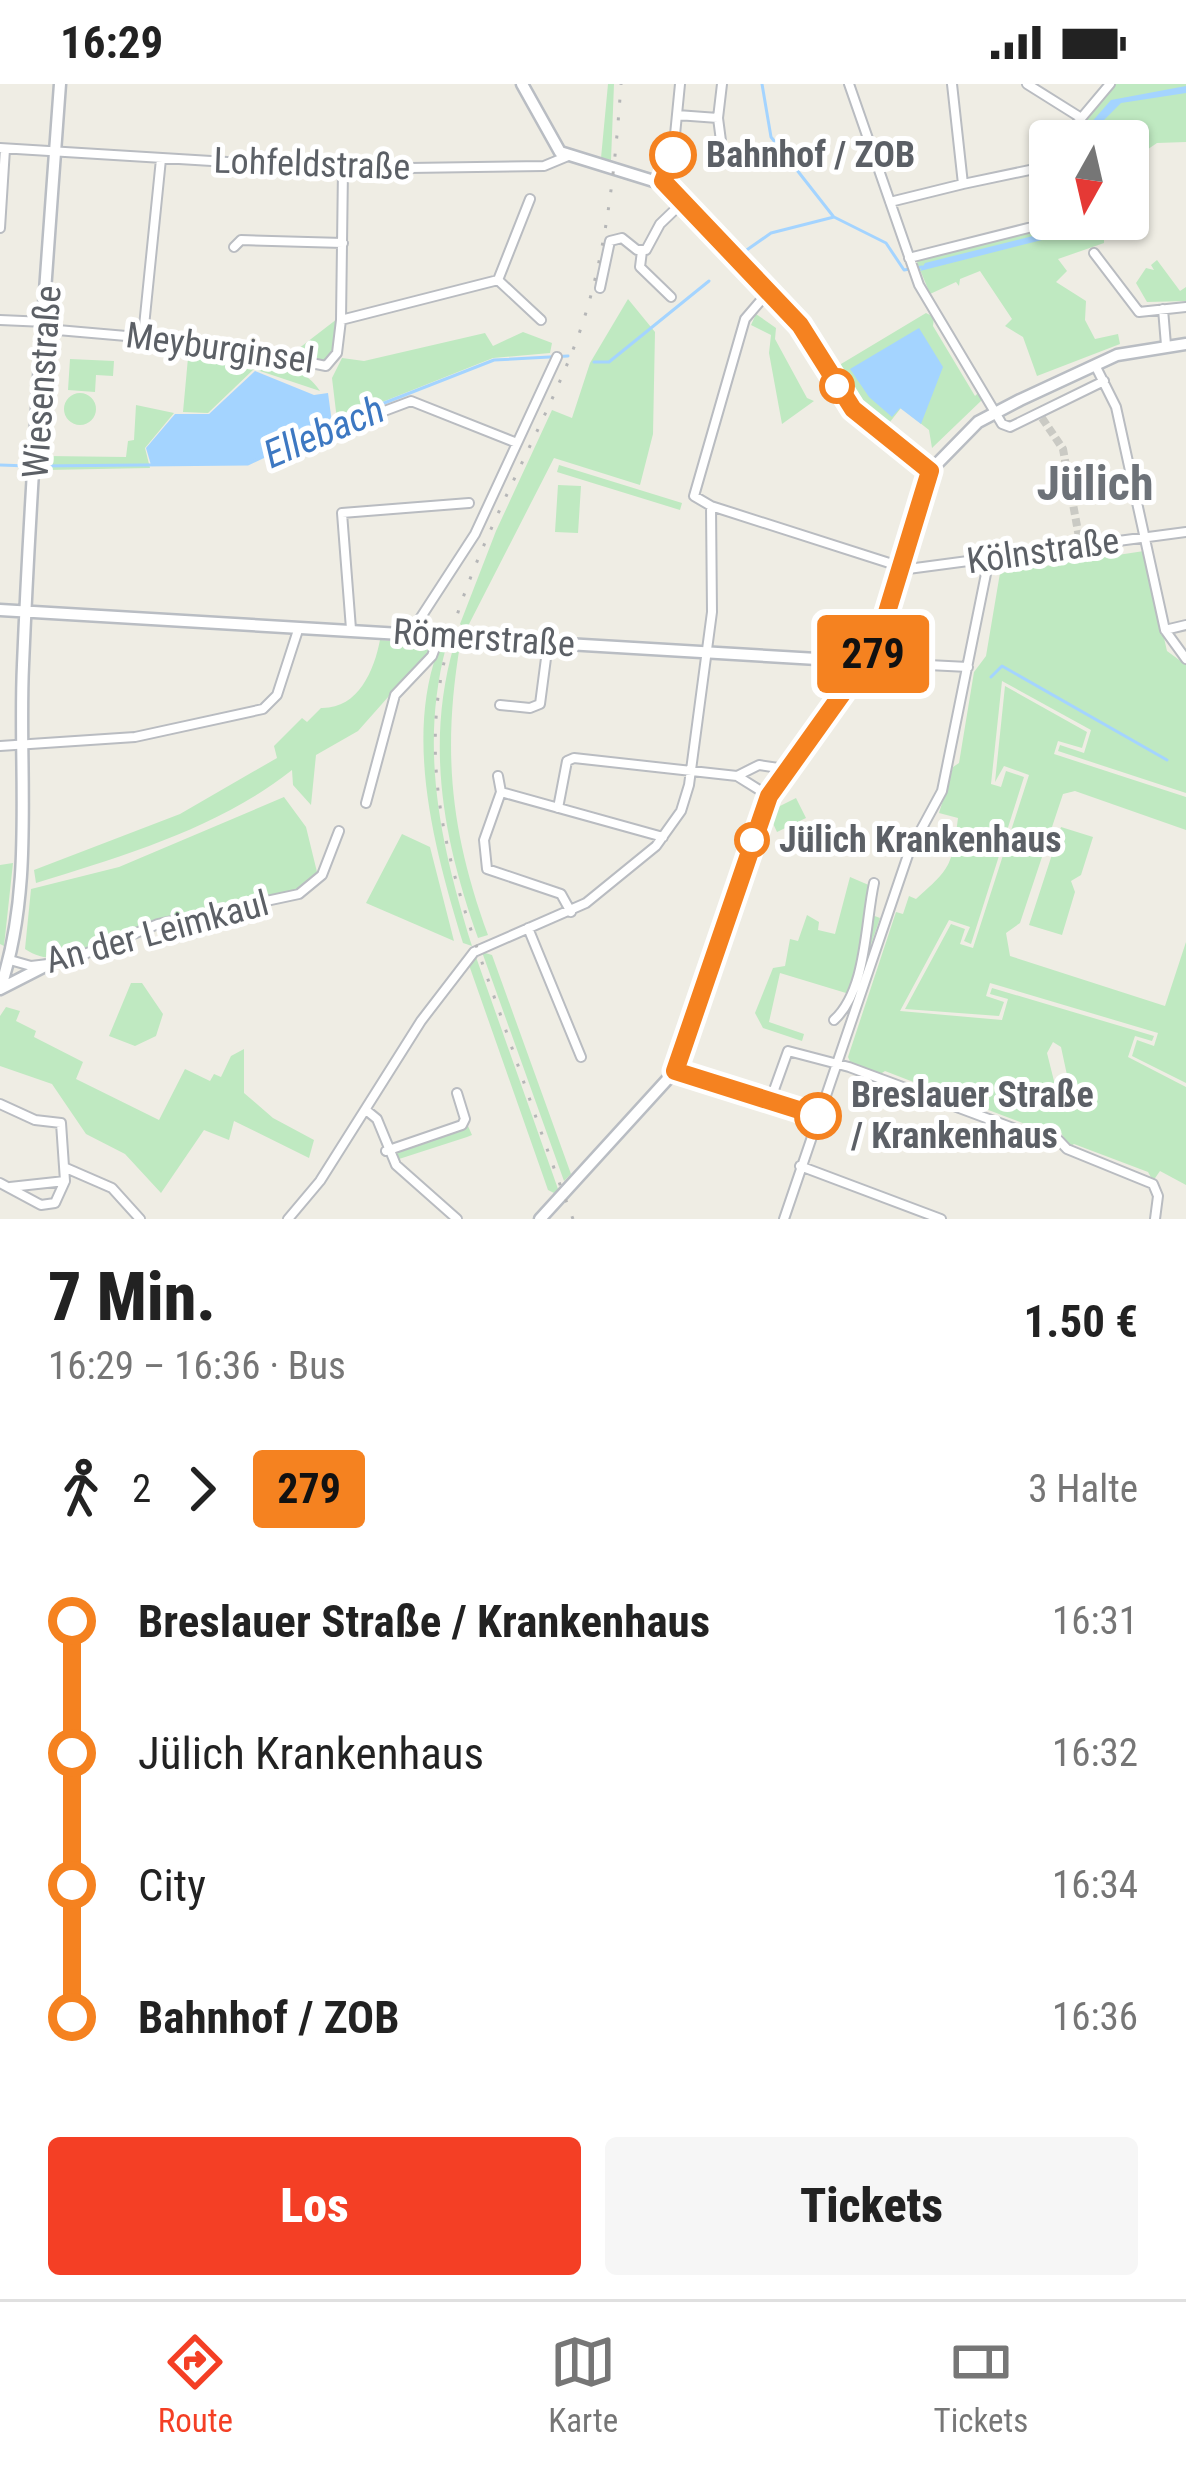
<!DOCTYPE html>
<html lang="de">
<head>
<meta charset="utf-8">
<style>
  :root { --surface:#fff; --page:#f6f6f6; --text:#222; --muted:#767676; --line:#e0e0e0; --accent:#f43f25 }
  body { margin:0; font-family:"Roboto Condensed",sans-serif; background:var(--page); color:var(--text); height:100vh; display:flex; flex-direction:column; font-size:45px; white-space:nowrap }
  * { box-sizing:border-box; margin:0 }
  p { font-size:39px; color:var(--muted) }
  .icon { flex:none; width:66px; height:66px; fill:none; stroke:currentColor; stroke-width:2; stroke-linecap:round; stroke-linejoin:round }
  .map { position:relative; height:1135px; overflow:hidden }
  .drawer { display:flex; flex-direction:column; background:var(--surface); flex:1 }
  .drawer>* { flex:none }
  .badge { padding:0 24px; border-radius:9px; font-size:42px; line-height:78px }
  .needle { width:78px; rotate:188deg }
  .controls { position:absolute; left:1029px; top:36px; display:grid; gap:24px }
  .controls a { display:grid; place-items:center; width:120px; height:120px; border-radius:12px; background:var(--surface); box-shadow:0 3px 9px #0004; font-size:60px }
  .map>.badge { position:absolute; translate:-50% -50%; box-shadow:0 0 0 6px #fff }
  .legs { display:flex; align-items:center; gap:18px; height:132px; padding:0 48px; font-size:39px }
  .legs p { margin-inline-start:auto }
  .headline { display:flex; align-items:center; justify-content:space-between; height:204px; padding:0 48px }
  h1 { font-size:66px; font-weight:800; line-height:90px }
  .action { display:flex; gap:24px; margin-top:auto; padding:24px 48px }
  .action a { flex:1; height:138px; border-radius:12px; background:var(--accent); color:#fff; font-size:48px; font-weight:800; line-height:138px; text-align:center }
  .action a+a { background:var(--page); color:var(--text) }
  ul { padding:0 48px; list-style:none }
  li { display:flex; align-items:center; gap:42px; height:132px; font-size:45px }
  li i { display:grid; place-items:center; width:18px; height:100%; margin:0 15px; background:currentColor }
  li i::after { content:''; width:30px; height:30px; margin:-15px; border:9px solid; border-radius:50%; background:var(--surface) }
  li p { margin-inline-start:auto }
  li:first-child i { background:linear-gradient(#0000 50%,currentColor 0) }
  li:last-child i { background:linear-gradient(currentColor 50%,#0000 0) }
  .status { display:flex; justify-content:space-between; align-items:center; height:84px; padding:0 60px; background:var(--surface); direction:ltr }
  .status svg { height:33px; fill:currentColor }
  .tabs { display:flex; justify-content:space-around; align-items:center; height:168px; border-top:3px solid var(--line); background:var(--surface); font-size:33px; color:var(--muted) }
  .tabs a { display:grid; justify-items:center; gap:6px }
  .tabs .selected { color:var(--accent) }
  .map>svg:first-child { display:block }
  .green { fill:#bfe9c1; fill-rule:evenodd }
  .water { fill:#a4d4ff }
  .lines { fill:none; stroke-linecap:round; stroke-linejoin:round }
  .stream { stroke:#a4d4ff; stroke-width:3 }
  .street-tunnel { stroke:#cacac4; stroke-width:8; stroke-dasharray:8 4; stroke-linecap:butt }
  .street-casing { stroke:#b9bcc1; stroke-width:12 }
  .secondary-casing { stroke:#b9bdc3; stroke-width:15 }
  .street { stroke:#fff; stroke-width:8 }
  .secondary { stroke:#fff; stroke-width:10 }
  .rail { stroke:#b5b6b7; stroke-width:3; stroke-dasharray:3 15; stroke-linecap:butt }
  .line-1-casing { stroke:#fff; stroke-width:27 }
  .line-1 { stroke:#f58220; stroke-width:18 }
  .stop-1-dot { fill:#fff; stroke:#f58220; stroke-width:6 }
  .labels { text-anchor:middle; dominant-baseline:central; stroke-width:10; stroke-linejoin:round; paint-order:stroke }
  .stop-label { font-size:36px; font-weight:bold; fill:#5c6066; stroke:#fff; text-anchor:start }
  .street-label { font-size:36px; fill:#5c6066; stroke:#fff }
  .water-label { font-size:39px; font-style:italic; fill:#3d78c2; stroke:#fff }
  .district-label { font-size:48px; font-weight:bold; fill:#6d7278; stroke:#fff }
</style>
</head>
<body>
<div class="status"><b>16:29</b><svg viewBox="0 0 49 12"><path d="M0 12V9h3v3zM5 12V6h3v6zM10 12V3h3v9zM15 12V0h3v12zM26 1h20v11H26zM47 4h2v5h-2z"/></svg></div>
<div class="map">
<svg width="1186" height="1135" viewBox="0 0 1186 1135">
  <rect width="100%" height="100%" fill="#efede4"/>
  <!-- green -->
  <path class="green" d="M608 0H614L611 76 601 74Z
    M1114 0H1186V58L1157 59 1135 74 1140 83 1128 92V57H1066Z
    M1050 91V135H1115L1104 146V159L1058 175 1067 187 1056 198 1086 217 1085 236 1095 255 1118 250 1120 260 1037 292 1023 253 1005 242 1012 235 980 187 960 195 959 202 956 198 930 210 916 176 1035 147 1042 137Z
    M1157 176 1180 207 1186 203V217L1147 218 1136 199 1146 184 1154 186 1151 181Z
    M628 215 655 248 653 350 640 401 554 374 466 546 460 540 496 447 552 326 572 334 590 279Z
    M926 229 934 233 933 242 975 312 979 308 983 315 932 364 929 346 901 324 886 343 857 316 836 283Z
    M756 230 776 244 775 255 807 314 814 317 782 340 769 269 771 251 751 241Z
    M337 235 333 273 326 281 312 279 298 265Z
    M523 248 552 259 550 269 493 274 337 336 332 294 342 274 364 277 485 249 493 262Z
    M189 263C227 270 298 271 320 307L254 285 208 329 183 328Z
    M70 275 114 277 113 292 96 291 95 308 68 306Z
    M64 325a16 16 0 1 1 32 0a16 16 0 1 1-32 0Z
    M136 321 174 329 145 364 150 384 46 386 47 372 126 373 128 357 134 356Z
    M559 381 682 419 680 426 557 388Z
    M558 401 581 402 578 449 555 448Z
    M1144 467 1167 567 1186 581V709L1058 667 1060 661 1084 669 1091 646 1002 597 991 700 1001 703 1006 687 1024 693 971 860 964 857 970 843 949 836 900 927 1002 936 1008 915 990 910 992 904 1154 952 1152 957 1135 952 1128 973 1186 1003V1101L1160 1087 1153 1097 1148 1088 1074 1060 1070 1063 1056 1041 1023 1044 1025 1040 957 1014 951 1018 943 1015 947 1011 885 987 879 991 851 980 848 973 896 828 903 830 909 812 916 815C951 784 952 782 958 734L939 729 953 683 959 679 974 588 986 572 1000 489ZM1053 958 1061 963 1070 1005 1057 1009 1047 969Z
    M380 556 429 560 428 568 358 647 316 671 311 721 293 701 292 686C219 744 123 772 36 799L34 786 180 730 277 674 274 662 302 634 307 638 321 624C358 625 374 587 380 556Z
    M454 561H460C442 669 451 749 488 851L478 854C444 758 425 662 454 561Z
    M446 563C419 666 441 762 472 862L463 859C436 771 405 659 437 569Z
    M1005 602 1087 648 1082 664 1058 657 1054 670 1186 713V746L1075 707 1063 710 1020 839 1006 849 1010 872 1165 922 1186 858V999L1132 972 1137 956 1154 962 1158 949 990 899 986 912 1004 918 999 932 905 925 951 840 965 845 960 860 973 864 1029 691 1004 682 995 698Z
    M284 713 306 743 317 788 299 807C250 818 198 825 150 840 113 851 65 892 25 865L31 805 119 783Z
    M796 714 806 734 777 748 770 733 774 725Z
    M1061 743 1093 753 1081 791 1071 797 1075 808 1062 851 1029 841Z
    M402 750 430 763 454 857 366 819Z
    M13 779 4 862 0 860V781Z
    M850 793 871 802 872 831 880 834 852 917 846 909 780 889 769 938 804 950 802 957 763 944 755 929 773 884 785 882 790 855 798 857 807 831 819 838 818 846 835 850Z
    M482 868 492 871 571 1090 564 1097Z
    M476 873 558 1105 554 1109 548 1106 469 881Z
    M131 899H142L163 930 156 952 135 962 109 952Z
    M6 923 20 927 16 937 36 947 34 953 83 978 76 995 159 1036 185 985 210 997 214 990 221 993 231 972 244 965V1009L273 1034 314 1056 309 1074 234 1037 229 1056 204 1046 161 1109 125 1070 86 1050 52 1000 0 982V932Z
    M468 1042 472 1051 467 1053 399 1075 394 1070Z"/>
  <!-- water -->
  <path class="water" d="M1186 2V9L1121 19 1083 57H1075L1111 16Z
    M1050 115 1053 136 1042 156 920 187 925 179 1041 150Z
    M919 244 943 283 921 340 900 324 892 333 869 313 850 285Z
    M255 287 314 311 328 309 332 339 246 380 151 381 146 364 175 330H209Z"/>
  <g class="lines">
    <!-- stream -->
    <path class="stream" d="M762 0 771 53 833 132
      M741 170 771 149 834 133 886 159 904 186 922 183
      M594 278H609L709 197
      M0 381 28 382
      M38 382 248 380 341 336 494 276 568 272
      M991 593 1002 582 1167 676"/>
    <!-- street-tunnel -->
    <path class="street-tunnel" d="M1042 334 1063 365 1079 453"/>
    <!-- street casing -->
    <g class="street-casing">
      <path id="street" d="M849 0 919 201 1002 340 1010 343 1104 297
        M952 0 963 100 1049 82
        M1027 0 1078 32
        M677 31 718 34 721 57
        M718 34 722 0
        M1062 57 1110 0
        M0 64 343 85 544 82 568 72
        M663 97 673 71 680 0
        M890 118 963 100
        M0 144 5 65
        M234 163 241 156 343 159
        M642 167 640 183 671 213
        M1094 169 1139 228 1186 223
        M909 174 1036 142 1050 79
        M498 196 530 115
        M498 196 541 236
        M600 204 610 157 622 154 637 166H646L660 140 685 116
        M1163 225 1166 261
        M0 236 46 238
        M341 236 343 85
        M46 245 218 260 326 282 337 269 341 236 498 196
        M143 252 161 75
        M1095 281 1116 323 1165 546 1186 575
        M363 335 411 317 517 359
        M711 422 908 485 1186 448
        M351 545 342 429 469 419
        M1165 546 1186 541
        M410 550 475 450 557 273
        M868 578 968 583
        M500 621 530 624 540 620 548 559
        M0 662 135 653 263 625 277 611 299 543
        M498 692 501 708 663 753
        M737 692 759 681 785 685
        M501 708 484 756 487 785 561 810 571 828
        M366 719 395 611 432 572 439 553
        M558 724 567 677 574 674 737 692 769 712
        M528 844 581 973
        M10 876 31 882 65 878 158 840 299 810 322 791 339 747
        M834 936C867 906 865 839 874 799
        M675 987 818 1032
        M770 1017 788 967 849 983 1021 1047 1051 1048 1067 1065 1153 1100 1158 1112 1155 1135
        M0 1020 35 1036 61 1039 65 1097 55 1119 41 1121 0 1099
        M366 1026 377 1035 396 1081 457 1135
        M386 1067 462 1041 465 1035 457 1009
        M800 1082 941 1135
        M66 1084 112 1104 140 1135
        M10 1103 65 1097
        M288 1135 320 1097 421 937 474 868 586 819 656 762 681 727 689 701 712 528 711 422 694 412 745 235 769 207
        M784 1135 909 768 942 707 989 475"/>
    </g>
    <!-- secondary casing -->
    <g class="secondary-casing">
      <path id="secondary" d="M522 0 560 68 673 103 800 240 853 325 930 387
        M0 526 868 578
        M825 576 844 590V607
        M0 905C35 802 18 688 23 581 31 387 46 193 60 0
        M0 905 45 882
        M540 1135 675 987 769 712 877 561 930 387 978 338 1020 316 1117 271 1186 260"/>
    </g>
    <!-- street -->
    <use href="#street" class="street"/>
    <!-- secondary -->
    <use href="#secondary" class="secondary"/>
    <!-- rail -->
    <path class="rail" d="M573 1135C548 1070 526 1004 503 938 466 832 424 728 438 613 453 493 533 371 576 258 606 178 615 85 621 0"/>
  </g>
  <g class="lines">
    <!-- line-1 casing -->
    <g class="line-1-casing">
      <path id="line-1" d="M673 71 663 97 800 241 853 325 930 387 877 561 769 712 675 987 818 1032"/>
    </g>
    <!-- line-1 -->
    <use href="#line-1" class="line-1"/>
  </g>
  <!-- markers -->
  <g class="stop-1-dot">
    <circle cx="673" cy="71" r="21"/>
    <circle cx="837" cy="302" r="15"/>
    <circle cx="752" cy="756" r="15"/>
    <circle cx="818" cy="1032" r="21"/>
  </g>
  <g class="labels">
    <!-- stop labels -->
    <g class="stop-label">
      <text x="706" y="71">Bahnhof / ZOB</text>
      <text x="779" y="756">Jülich Krankenhaus</text>
      <text x="851" y="1011">Breslauer Straße<tspan x="851" dy="41">/ Krankenhaus</tspan></text>
    </g>
    <!-- street labels -->
    <g class="street-label">
      <text transform="translate(312 80) rotate(2)">Lohfeldstraße</text>
      <text transform="translate(220 264) rotate(8)">Meyburginsel</text>
      <text transform="translate(42 298) rotate(-86)">Wiesenstraße</text>
      <text transform="translate(1043 467) rotate(-8)">Kölnstraße</text>
      <text transform="translate(484 554) rotate(4)">Römerstraße</text>
      <text transform="translate(157 848) rotate(-15)">An der Leimkaul</text>
    </g>
    <!-- water labels -->
    <g class="water-label">
      <text transform="translate(324 348) rotate(-23)">Ellebach</text>
    </g>
    <!-- district labels -->
    <g class="district-label">
      <text x="1095" y="399">Jülich</text>
    </g>
  </g>
</svg>
<div class="controls">
<a><svg class="needle" viewBox="-14 -14 28 28"><path d="M0-13l5 13h-10z" fill="#e53935"/><path d="M0 13l5-13h-10z" fill="#767676"/></svg></a>
</div>
<b class="badge" style="left:873px;top:570px;background:#f58220;color:#111">279</b>
</div>
<section class="drawer">
<div class="headline"><div><h1>7 Min.</h1><p>16:29 – 16:36 · Bus</p></div><b>1.50 €</b></div>
<div class="legs"><svg class="icon" aria-label="walk" viewBox="0 0 24 24"><circle cx="13" cy="4" r="2"/><path d="M13 8l-2 6 4 7M11 14l-3 7M7 12l3-4h3l4 4"/></svg>2<svg class="icon" aria-label="forward" viewBox="0 0 24 24"><path d="M9 5l7 7-7 7"/></svg><b class="badge" style="background:#f58220;color:#111">279</b><p>3 Halte</p></div>
<ul>
<li><i style="color:#f58220"></i><b>Breslauer Straße / Krankenhaus</b><p>16:31</p></li>
<li><i style="color:#f58220"></i><span>Jülich Krankenhaus</span><p>16:32</p></li>
<li><i style="color:#f58220"></i><span>City</span><p>16:34</p></li>
<li><i style="color:#f58220"></i><b>Bahnhof / ZOB</b><p>16:36</p></li>
</ul>
<div class="action"><a>Los</a><a>Tickets</a></div>
</section>
<nav class="tabs">
<a class="selected"><svg class="icon" aria-label="directions" viewBox="0 0 24 24"><path d="M12 3l9 9-9 9-9-9zM9 14v-3h6M13 9l2 2-2 2"/></svg>Route</a>
<a><svg class="icon" aria-label="map" viewBox="0 0 24 24"><path d="M3 6l6-2 6 2 6-2v14l-6 2-6-2-6 2zM9 4v14M15 6v14"/></svg>Karte</a>
<a><svg class="icon" aria-label="tickets" viewBox="0 0 24 24"><path d="M3 7h18v10H3zM15 7v10"/></svg>Tickets</a>
</nav>
</body>
</html>
